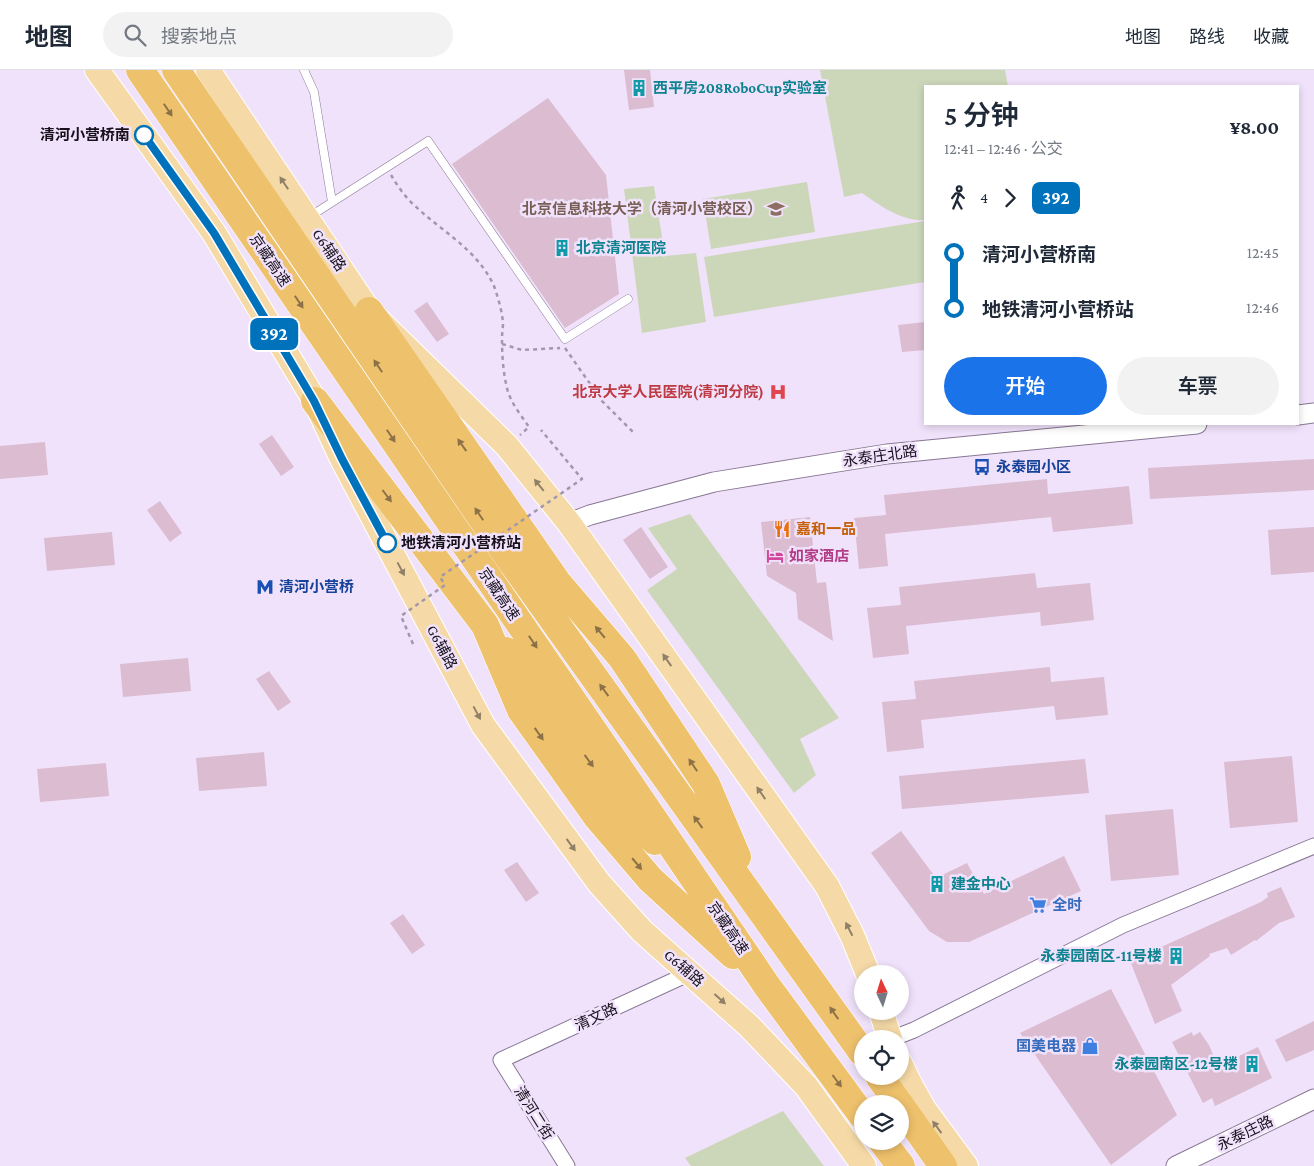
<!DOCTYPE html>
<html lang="zh">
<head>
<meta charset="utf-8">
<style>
  :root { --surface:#fff; --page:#f2f2f3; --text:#1f2937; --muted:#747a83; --line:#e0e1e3; --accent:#1a73e8 }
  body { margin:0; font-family:"Crimson Pro","Noto Sans SC",serif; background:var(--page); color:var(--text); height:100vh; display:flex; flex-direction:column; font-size:19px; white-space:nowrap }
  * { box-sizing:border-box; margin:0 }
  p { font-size:16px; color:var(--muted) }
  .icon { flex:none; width:28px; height:28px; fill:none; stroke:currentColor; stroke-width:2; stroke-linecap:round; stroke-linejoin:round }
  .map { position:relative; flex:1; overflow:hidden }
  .panel { position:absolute; left:924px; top:15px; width:375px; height:340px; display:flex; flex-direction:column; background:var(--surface); border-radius:0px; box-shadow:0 2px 8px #0003 }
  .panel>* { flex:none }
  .badge { padding:0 10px; border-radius:8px; font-size:18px; line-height:32px }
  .needle { width:32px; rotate:356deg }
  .fabs { position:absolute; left:854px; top:895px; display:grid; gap:10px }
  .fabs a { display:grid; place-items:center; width:55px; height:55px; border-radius:50%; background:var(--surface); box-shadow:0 2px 8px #0003; font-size:25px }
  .map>.badge { position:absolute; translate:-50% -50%; box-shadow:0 0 0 2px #fff }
  .legs { display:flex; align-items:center; gap:8px; height:55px; padding:0 20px; font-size:16px }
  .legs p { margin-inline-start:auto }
  .head { display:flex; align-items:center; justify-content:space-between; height:85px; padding:0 20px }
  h1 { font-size:28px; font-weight:600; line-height:38px }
  .action { display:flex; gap:10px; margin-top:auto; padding:10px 20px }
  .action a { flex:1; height:58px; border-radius:30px; background:var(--accent); color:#fff; font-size:20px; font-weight:600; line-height:58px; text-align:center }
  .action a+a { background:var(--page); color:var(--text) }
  ul { padding:0 20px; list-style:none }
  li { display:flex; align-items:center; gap:18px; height:55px; font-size:19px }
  li i { display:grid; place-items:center; width:8px; height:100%; margin:0 6px; background:currentColor }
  li i::after { content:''; width:12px; height:12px; margin:-6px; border:4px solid; border-radius:50%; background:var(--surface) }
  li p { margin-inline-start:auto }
  li:first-child i { background:linear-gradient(#0000 50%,currentColor 0) }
  li:last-child i { background:linear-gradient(currentColor 50%,#0000 0) }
  header { display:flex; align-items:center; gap:30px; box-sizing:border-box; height:70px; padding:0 25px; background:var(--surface); border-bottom:1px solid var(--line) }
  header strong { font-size:24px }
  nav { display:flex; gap:28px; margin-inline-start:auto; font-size:18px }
  .search { width:350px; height:45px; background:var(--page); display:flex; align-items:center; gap:12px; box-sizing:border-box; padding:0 18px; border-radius:28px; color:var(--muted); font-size:19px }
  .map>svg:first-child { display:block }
  .green { fill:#ccd7ba }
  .building { fill:#dbbcd1 }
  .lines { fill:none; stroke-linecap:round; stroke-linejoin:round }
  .service-casing { stroke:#877793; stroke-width:9 }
  .minor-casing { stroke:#877793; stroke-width:17 }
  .tertiary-casing { stroke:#877793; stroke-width:21 }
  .primary-casing { stroke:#fff; stroke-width:26 }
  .motorway-casing { stroke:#fff; stroke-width:29 }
  .path { stroke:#a397ac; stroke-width:2.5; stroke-dasharray:4 4; stroke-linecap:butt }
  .service { stroke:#fff; stroke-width:8 }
  .minor { stroke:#fff; stroke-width:15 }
  .tertiary { stroke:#fff; stroke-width:19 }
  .primary { stroke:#f5daa7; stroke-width:24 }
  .motorway { stroke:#eec16c; stroke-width:28 }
  .path-bridge { stroke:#a397ac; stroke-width:2.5; stroke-dasharray:4 4; stroke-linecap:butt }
  .oneway { fill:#8d7248 }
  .oneway2 { fill:#918068 }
  .line-1-casing { stroke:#fff; stroke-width:11 }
  .line-1 { stroke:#0072bc; stroke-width:8 }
  .stop-1-dot { fill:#fff; stroke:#0072bc; stroke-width:2.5 }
  .labels { text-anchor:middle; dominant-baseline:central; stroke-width:5; stroke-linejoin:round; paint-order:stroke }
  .culture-label { font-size:15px; font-weight:bold; fill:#0d838f; stroke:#f1e2fb; text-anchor:start }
  .stop-label { font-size:15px; font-weight:bold; fill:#17111c; stroke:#f1e2fb; text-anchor:end }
  .education-label { font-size:15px; font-weight:bold; fill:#785e54; stroke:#f1e2fb; text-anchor:end }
  .street-label { font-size:15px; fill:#17111c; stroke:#f1e2fb }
  .health-label { font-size:15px; font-weight:bold; fill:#be3a42; stroke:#f1e2fb; text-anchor:end }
  .transit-label { font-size:15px; font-weight:bold; fill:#164399; stroke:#f1e2fb; text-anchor:start }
  .food-label { font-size:15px; font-weight:bold; fill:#c56008; stroke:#f1e2fb; text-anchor:start }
  .hotel-label { font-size:15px; font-weight:bold; fill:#b23c85; stroke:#f1e2fb; text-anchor:start }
  .shop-label { font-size:15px; font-weight:bold; fill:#366cbe; stroke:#f1e2fb; text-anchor:start }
</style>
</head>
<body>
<header>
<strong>地图</strong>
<div class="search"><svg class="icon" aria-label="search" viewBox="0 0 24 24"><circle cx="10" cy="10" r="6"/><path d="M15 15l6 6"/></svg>搜索地点</div>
<nav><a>地图</a><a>路线</a><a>收藏</a></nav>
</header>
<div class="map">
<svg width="1314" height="1096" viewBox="0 0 1314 1096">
  <rect width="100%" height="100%" fill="#f1e2fb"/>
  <!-- green -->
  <path class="green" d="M820 0H1005L1008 16H925V150C900 151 881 136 862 123L844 127Z
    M807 112 815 162 711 179 703 129Z
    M654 116 665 186 696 183 706 252 642 263 624 119Z
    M925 151V212L714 247 704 187Z
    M690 444 839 648 800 669 816 705 794 723 647 520 677 499 648 458Z
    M783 1041 824 1096H691L685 1088Z"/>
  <!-- building -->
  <path class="building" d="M624 0H650L654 37 629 40Z
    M548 28 606 105 619 224 565 258 452 94Z
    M427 232 449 264 437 272 414 241Z
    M925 252V280L902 282 898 255Z
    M272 365 294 397 281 406 259 374Z
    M45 372 48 405 0 409V376Z
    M1314 389V420L1150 429 1148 398Z
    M1047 409 1048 424 1129 416 1133 454 1053 462 1051 447 885 464 888 496 859 499 854 448 886 445 884 425Z
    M160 431 182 463 170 472 147 440Z
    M810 447 817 513 826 512 833 571 798 549 796 523 767 506 761 452Z
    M641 457 668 497 650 509 623 470Z
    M1314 457V502L1271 505 1268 460Z
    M112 462 115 495 47 501 44 468Z
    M1035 503 1037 518 1090 513 1094 550 1041 556 1040 542 906 556 909 584 873 588 867 538 901 535 899 517Z
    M188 588 191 621 123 627 120 594Z
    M1050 597 1051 612 1104 607 1108 645 1056 650 1054 636 921 650 924 678 887 682 882 632 916 629 914 611Z
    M269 601 291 632 278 641 256 609Z
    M264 682 267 716 199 721 196 688Z
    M1292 686 1298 752 1230 758 1224 692Z
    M1085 689 1089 723 902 739 899 706Z
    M106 693 109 726 40 732 37 699Z
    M1173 739 1179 805 1111 811 1105 745Z
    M901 761 936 808 967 793 984 824 1064 786 1081 821 969 872H947L929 861 871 783Z
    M517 792 539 823 526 832 504 800Z
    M1281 817 1295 847 1279 853 1256 871 1255 870 1231 885 1227 878 1209 884 1210 886 1171 915 1182 941 1155 954 1130 891 1261 832 1268 827 1267 823Z
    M403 844 425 875 412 884 390 853Z
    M1111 919 1177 1045 1111 1095 1020 963Z
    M1314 951V980L1286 992 1275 970Z
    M1192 962 1193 966 1200 962 1209 975 1218 996 1258 977 1272 1008 1215 1036 1212 1028 1203 1033 1172 972Z"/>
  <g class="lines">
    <!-- service casing -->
    <g class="service-casing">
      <path id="service" d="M304 0 314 22 332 132
        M309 147 428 71 565 269 628 229"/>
    </g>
    <!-- minor casing -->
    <g class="minor-casing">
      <path id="minor" d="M891 969 914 960 1123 855 1314 776
        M567 1096 501 990 690 903"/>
    </g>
    <!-- tertiary casing -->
    <g class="tertiary-casing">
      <path id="tertiary" d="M1298 345 1314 343
        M569 453 590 445 714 412 887 384 1197 354
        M1176 1096 1314 1029"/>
    </g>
    <!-- primary casing -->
    <g class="primary-casing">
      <path id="primary" d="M97 0 214 163 315 331 342 389 483 655 599 813 642 861 749 956 806 1016 864 1096
        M208 0 369 241 507 376 569 453 827 816 852 865 868 904
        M881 941 890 969
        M900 993 911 1016 924 1039 966 1096"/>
    </g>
    <!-- motorway casing -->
    <g class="motorway-casing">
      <path id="motorway" d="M140 0 614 691 767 916 862 1045
        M176 0 509 488 862 982
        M369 241 557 512 622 588 706 714 737 787
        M315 331 485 555 521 640 598 748 650 809 733 885
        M506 581 531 612 628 746 655 771
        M879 1006 899 1034
        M900 1035 943 1096
        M882 1071 901 1096"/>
    </g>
    <!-- path -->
    <path class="path" d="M391 105C397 115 405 127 414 135 442 162 477 179 494 216 498 227 502 241 503 253 503 258 502 263 502 268 502 284 503 302 507 318 510 332 521 345 529 357L520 365
      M502 274 522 280 560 278
      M565 278 602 331 634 363"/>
    <!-- service -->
    <use href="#service" class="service"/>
    <!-- minor -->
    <use href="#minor" class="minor"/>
    <!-- tertiary -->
    <use href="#tertiary" class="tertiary"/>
    <!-- primary -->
    <use href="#primary" class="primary"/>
    <!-- motorway -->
    <use href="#motorway" class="motorway"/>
    <!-- path-bridge -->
    <path class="path-bridge" d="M413 574 401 546 445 515 440 507 582 409 541 360"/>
  </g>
  <!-- one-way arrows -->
  <defs><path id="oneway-solid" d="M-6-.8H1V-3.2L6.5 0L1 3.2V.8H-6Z" transform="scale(1.25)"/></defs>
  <g class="oneway">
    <use href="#oneway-solid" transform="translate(168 40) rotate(56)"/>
    <use href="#oneway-solid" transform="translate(299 232) rotate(56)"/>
    <use href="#oneway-solid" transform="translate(378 296) rotate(-124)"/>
    <use href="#oneway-solid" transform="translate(391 366) rotate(56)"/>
    <use href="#oneway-solid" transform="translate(462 375) rotate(-125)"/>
    <use href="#oneway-solid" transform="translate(387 426) rotate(53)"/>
    <use href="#oneway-solid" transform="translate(479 444) rotate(-124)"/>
    <use href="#oneway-solid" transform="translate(600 562) rotate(-130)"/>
    <use href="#oneway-solid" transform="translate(533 572) rotate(56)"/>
    <use href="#oneway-solid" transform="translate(604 620) rotate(-126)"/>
    <use href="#oneway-solid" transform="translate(539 664) rotate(55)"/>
    <use href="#oneway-solid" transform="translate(589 691) rotate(54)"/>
    <use href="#oneway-solid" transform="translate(693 695) rotate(-124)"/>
    <use href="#oneway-solid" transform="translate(698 752) rotate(-126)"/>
    <use href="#oneway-solid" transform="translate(637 794) rotate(50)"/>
    <use href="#oneway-solid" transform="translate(834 943) rotate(-125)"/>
    <use href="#oneway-solid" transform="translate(837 1011) rotate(53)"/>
  </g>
  <g class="oneway2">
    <use href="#oneway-solid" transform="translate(284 113) rotate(-124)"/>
    <use href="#oneway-solid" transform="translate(539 415) rotate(-129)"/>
    <use href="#oneway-solid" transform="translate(401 499) rotate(62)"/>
    <use href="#oneway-solid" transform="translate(667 590) rotate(-125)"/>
    <use href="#oneway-solid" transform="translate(477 643) rotate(62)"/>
    <use href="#oneway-solid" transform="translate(761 723) rotate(-125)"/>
    <use href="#oneway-solid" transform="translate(571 775) rotate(54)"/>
    <use href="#oneway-solid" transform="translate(849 859) rotate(-117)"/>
    <use href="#oneway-solid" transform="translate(720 929) rotate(42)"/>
    <use href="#oneway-solid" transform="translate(937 1057) rotate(-126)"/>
  </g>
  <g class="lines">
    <!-- line-1 casing -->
    <g class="line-1-casing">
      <path id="line-1" d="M144 65 214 163 304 314 314 331 342 389 387 473"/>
    </g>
    <!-- line-1 -->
    <use href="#line-1" class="line-1"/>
  </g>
  <!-- icons -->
  <defs>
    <g id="building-bare" transform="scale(1.35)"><path d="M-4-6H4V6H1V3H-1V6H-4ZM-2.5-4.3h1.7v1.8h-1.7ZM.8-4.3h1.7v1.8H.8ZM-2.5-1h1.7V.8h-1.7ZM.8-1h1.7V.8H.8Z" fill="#0f9aa8" stroke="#f1e2fb" stroke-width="2.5" paint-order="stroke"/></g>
    <g id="school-bare" transform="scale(1.35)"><path d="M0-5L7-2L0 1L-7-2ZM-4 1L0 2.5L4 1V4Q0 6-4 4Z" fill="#8d6e63" stroke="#f1e2fb" stroke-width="2.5" paint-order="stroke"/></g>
    <g id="hospital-bare" transform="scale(1.35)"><path d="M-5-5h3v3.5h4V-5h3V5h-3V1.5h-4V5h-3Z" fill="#e0444e" stroke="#f1e2fb" stroke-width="2.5" paint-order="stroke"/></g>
    <g id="bus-bare" transform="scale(1.35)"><path d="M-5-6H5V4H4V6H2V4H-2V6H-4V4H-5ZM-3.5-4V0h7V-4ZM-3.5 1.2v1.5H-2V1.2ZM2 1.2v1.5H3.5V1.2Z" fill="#1a4fb4" stroke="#f1e2fb" stroke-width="2.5" paint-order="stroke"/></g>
    <g id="restaurant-bare" transform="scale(1.35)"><path d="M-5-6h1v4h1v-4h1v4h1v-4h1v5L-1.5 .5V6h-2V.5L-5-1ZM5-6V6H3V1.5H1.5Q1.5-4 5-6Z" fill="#e8710a" stroke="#f1e2fb" stroke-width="2.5" paint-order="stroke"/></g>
    <g id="hotel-bare" transform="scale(1.35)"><path d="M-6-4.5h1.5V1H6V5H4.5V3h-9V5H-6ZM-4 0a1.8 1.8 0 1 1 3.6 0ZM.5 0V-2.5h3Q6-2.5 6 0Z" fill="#d1479c" stroke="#f1e2fb" stroke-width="2.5" paint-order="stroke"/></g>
    <g id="metro-bare" transform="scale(1.35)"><path d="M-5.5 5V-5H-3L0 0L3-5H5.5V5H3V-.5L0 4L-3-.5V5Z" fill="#1a4fb4" stroke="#f1e2fb" stroke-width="2.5" paint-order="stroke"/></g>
    <g id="supermarket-bare" transform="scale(1.35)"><path d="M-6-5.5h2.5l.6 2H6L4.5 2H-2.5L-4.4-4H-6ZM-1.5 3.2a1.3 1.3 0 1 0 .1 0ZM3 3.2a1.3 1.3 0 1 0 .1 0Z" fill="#3f7fe0" stroke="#f1e2fb" stroke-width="2.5" paint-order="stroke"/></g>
    <g id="shop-bare" transform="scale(1.35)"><path d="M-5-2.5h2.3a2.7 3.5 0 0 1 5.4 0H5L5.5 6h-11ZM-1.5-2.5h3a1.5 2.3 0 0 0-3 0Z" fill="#3f7fe0" stroke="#f1e2fb" stroke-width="2.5" paint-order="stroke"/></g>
  </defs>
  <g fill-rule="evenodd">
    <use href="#building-bare" x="639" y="18"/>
    <use href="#school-bare" x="776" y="139"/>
    <use href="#building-bare" x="562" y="178"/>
    <use href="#hospital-bare" x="778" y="322"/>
    <use href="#bus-bare" x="982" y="397"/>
    <use href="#restaurant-bare" x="782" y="459"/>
    <use href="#hotel-bare" x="775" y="486"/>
    <use href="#metro-bare" x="265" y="517"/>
    <use href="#building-bare" x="937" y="814"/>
    <use href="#supermarket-bare" x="1038" y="835"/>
    <use href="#building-bare" x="1176" y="886"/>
    <use href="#shop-bare" x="1090" y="976"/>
    <use href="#building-bare" x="1252" y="994"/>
  </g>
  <!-- markers -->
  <g class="stop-1-dot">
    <circle cx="144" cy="65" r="9"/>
    <circle cx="387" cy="473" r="9"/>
  </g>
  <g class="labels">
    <!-- culture labels -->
    <g class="culture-label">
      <text x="653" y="18">西平房208RoboCup实验室</text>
      <text x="576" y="178">北京清河医院</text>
      <text x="951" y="814">建金中心</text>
      <text x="1162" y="886" text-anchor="end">永泰园南区-11号楼</text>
      <text x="1238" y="994" text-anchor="end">永泰园南区-12号楼</text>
    </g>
    <!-- stop labels -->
    <g class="stop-label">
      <text x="130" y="65">清河小营桥南</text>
      <text x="401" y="473" text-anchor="start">地铁清河小营桥站</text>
    </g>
    <!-- education labels -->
    <g class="education-label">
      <text x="762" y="139">北京信息科技大学（清河小营校区）</text>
    </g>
    <!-- street labels -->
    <g class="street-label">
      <text transform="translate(329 180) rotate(56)">G6辅路</text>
      <text transform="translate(270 190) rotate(56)">京藏高速</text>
      <text transform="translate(880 386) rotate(-8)">永泰庄北路</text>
      <text transform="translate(499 524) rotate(56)">京藏高速</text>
      <text transform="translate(442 577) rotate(62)">G6辅路</text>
      <text transform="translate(728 858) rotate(56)">京藏高速</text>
      <text transform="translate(684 898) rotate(41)">G6辅路</text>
      <text transform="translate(596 947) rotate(-25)">清文路</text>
      <text transform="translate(534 1043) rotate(58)">清河二街</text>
      <text transform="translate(1245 1063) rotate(-26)">永泰庄路</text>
    </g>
    <!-- health labels -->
    <g class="health-label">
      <text x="764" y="322">北京大学人民医院(清河分院)</text>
    </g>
    <!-- transit labels -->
    <g class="transit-label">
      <text x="996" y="397">永泰园小区</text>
      <text x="279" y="517">清河小营桥</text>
    </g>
    <!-- food labels -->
    <g class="food-label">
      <text x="796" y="459">嘉和一品</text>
    </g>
    <!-- hotel labels -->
    <g class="hotel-label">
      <text x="789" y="486">如家酒店</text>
    </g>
    <!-- shop labels -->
    <g class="shop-label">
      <text x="1052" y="835">全时</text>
      <text x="1076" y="976" text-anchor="end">国美电器</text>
    </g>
  </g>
</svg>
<div class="fabs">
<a><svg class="needle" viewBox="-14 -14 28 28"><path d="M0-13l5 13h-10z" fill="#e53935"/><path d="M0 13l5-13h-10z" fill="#747a83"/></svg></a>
<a><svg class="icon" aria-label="locate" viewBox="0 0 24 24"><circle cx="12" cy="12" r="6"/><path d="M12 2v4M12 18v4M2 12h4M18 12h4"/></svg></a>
<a><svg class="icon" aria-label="layers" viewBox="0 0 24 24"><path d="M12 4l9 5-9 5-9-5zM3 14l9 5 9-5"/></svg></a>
</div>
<b class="badge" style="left:274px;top:264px;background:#0072bc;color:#fff">392</b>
<section class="panel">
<div class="head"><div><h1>5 分钟</h1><p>12:41 – 12:46 · 公交</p></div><b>¥8.00</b></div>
<div class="legs"><svg class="icon" aria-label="walk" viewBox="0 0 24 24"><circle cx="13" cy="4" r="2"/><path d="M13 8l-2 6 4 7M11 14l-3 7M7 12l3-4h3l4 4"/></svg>4<svg class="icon" aria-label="forward" viewBox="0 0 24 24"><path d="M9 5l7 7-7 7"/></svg><b class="badge" style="background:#0072bc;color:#fff">392</b></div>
<ul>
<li><i style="color:#0072bc"></i><b>清河小营桥南</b><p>12:45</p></li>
<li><i style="color:#0072bc"></i><b>地铁清河小营桥站</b><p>12:46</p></li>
</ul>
<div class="action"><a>开始</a><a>车票</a></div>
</section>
</div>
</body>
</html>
